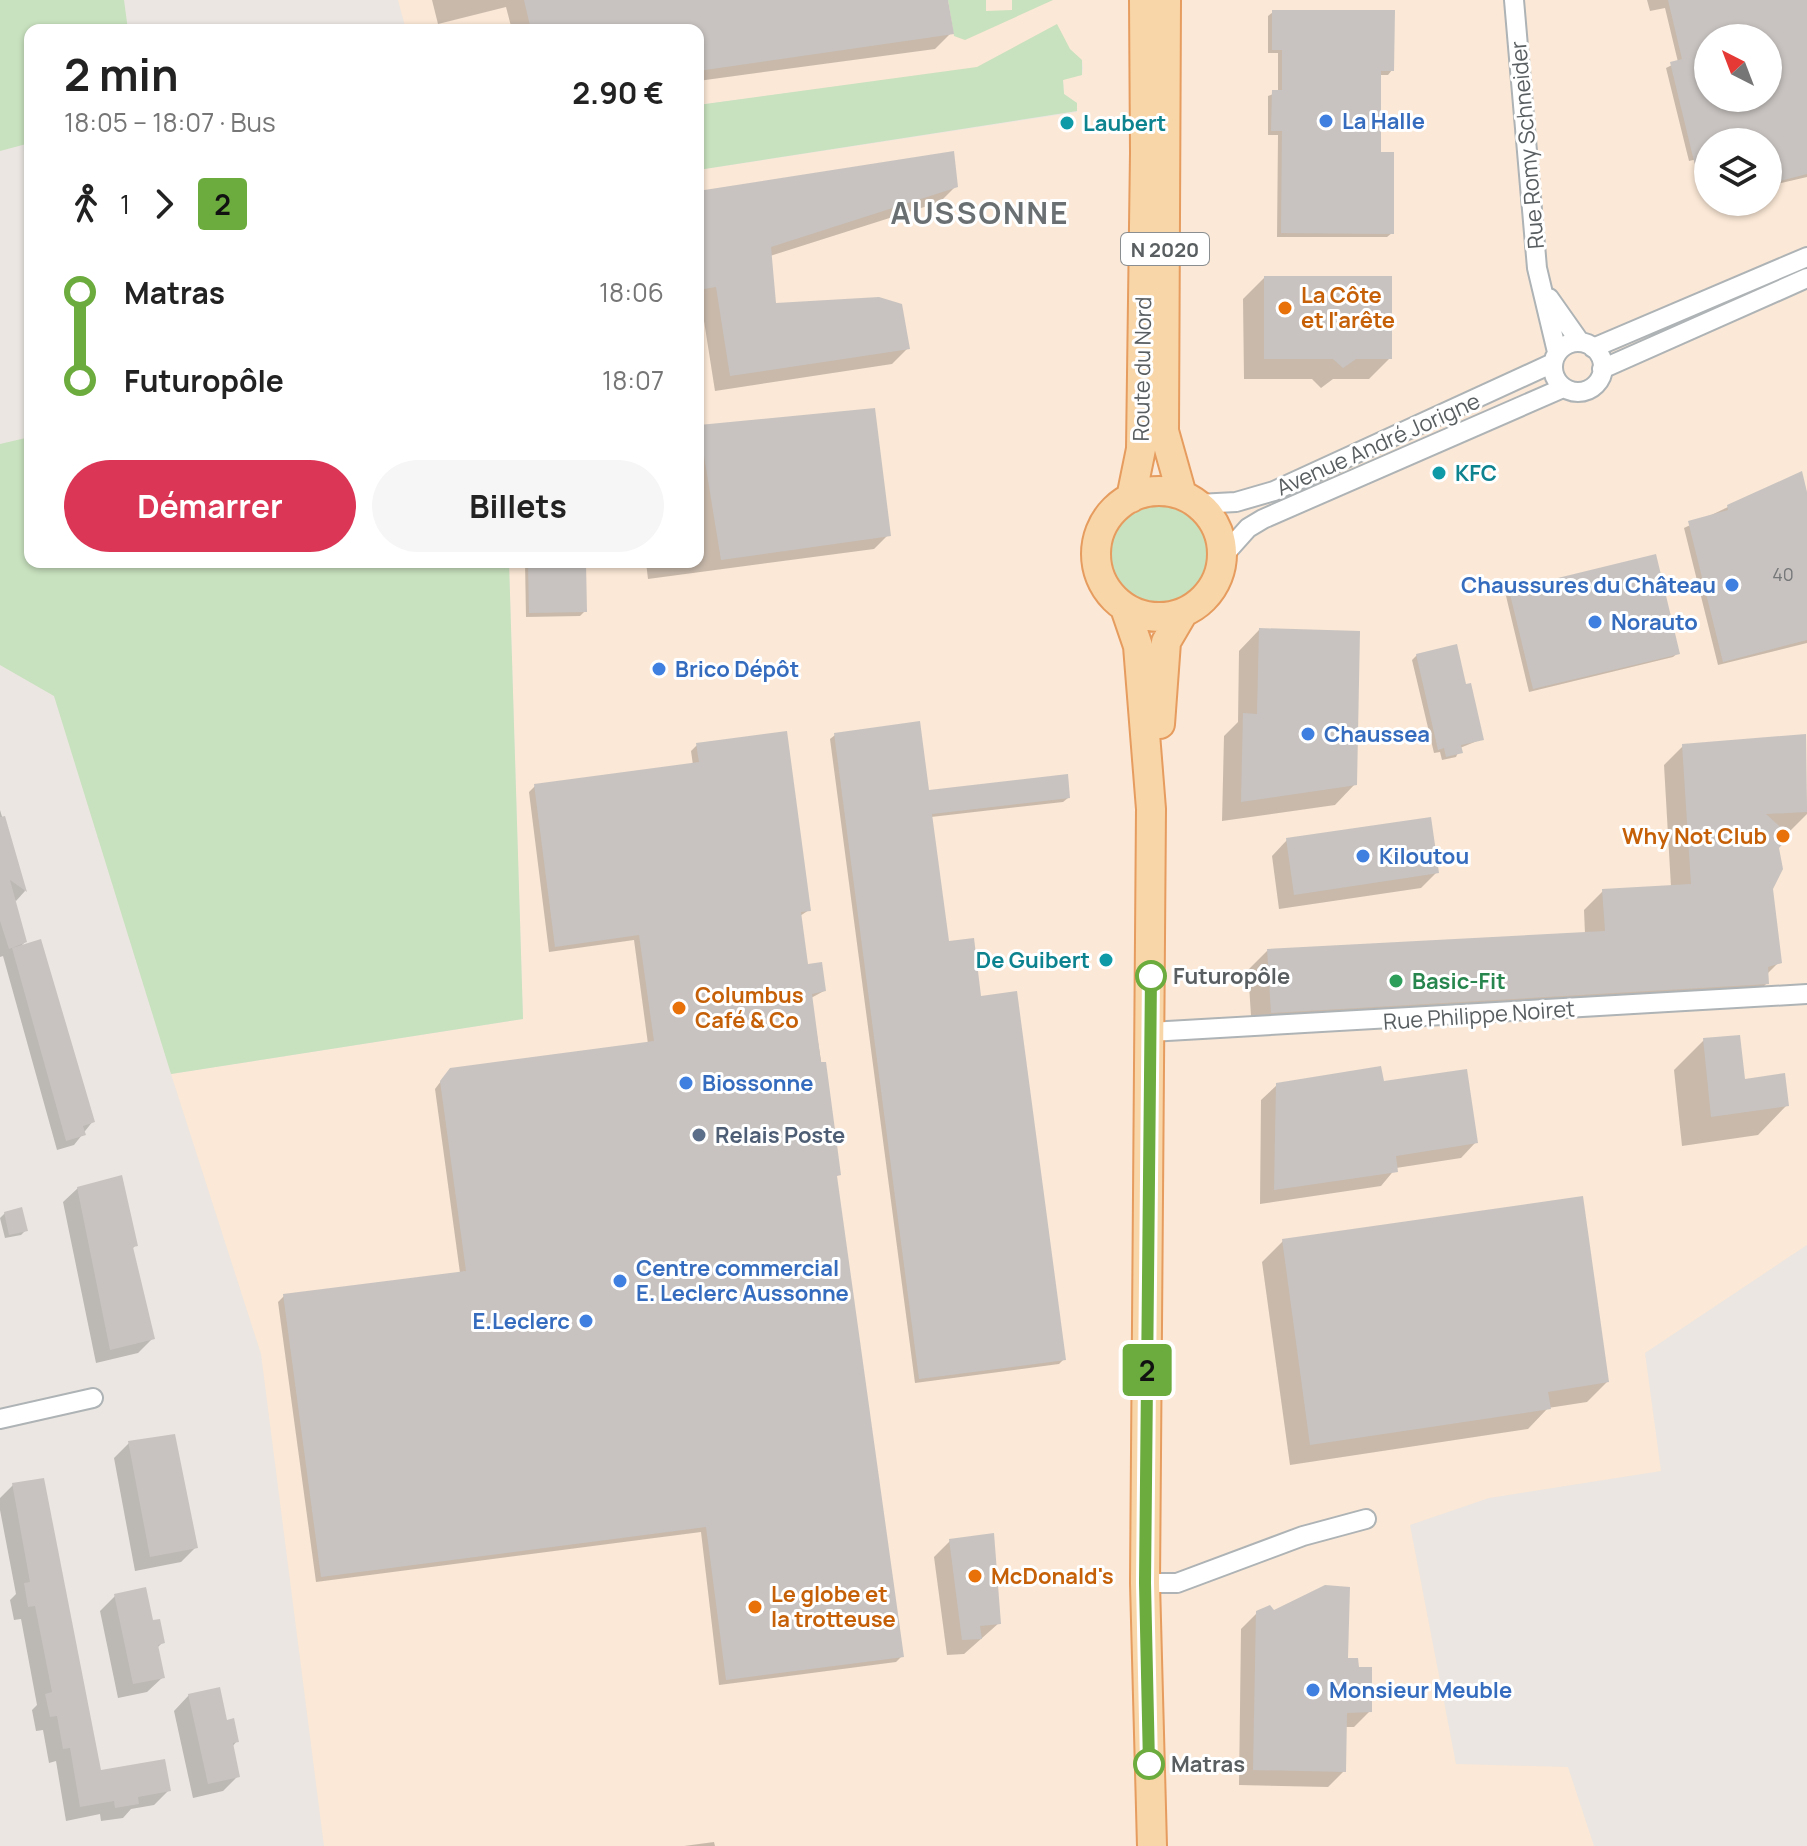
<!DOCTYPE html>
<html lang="fr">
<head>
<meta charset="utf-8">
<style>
  :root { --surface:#fff; --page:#f6f6f6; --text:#222; --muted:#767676; --accent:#dc3656 }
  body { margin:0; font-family:Manrope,sans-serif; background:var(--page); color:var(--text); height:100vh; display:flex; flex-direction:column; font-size:30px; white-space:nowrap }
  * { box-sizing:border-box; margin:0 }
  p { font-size:26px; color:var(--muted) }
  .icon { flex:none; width:44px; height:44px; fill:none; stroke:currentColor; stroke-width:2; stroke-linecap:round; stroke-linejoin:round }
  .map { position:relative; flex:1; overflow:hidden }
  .panel { position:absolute; left:24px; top:24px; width:680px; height:544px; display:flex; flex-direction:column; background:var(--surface); border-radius:16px; box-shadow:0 2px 6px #0004 }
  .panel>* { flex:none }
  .badge { padding:0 16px; border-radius:6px; font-size:28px; line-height:52px }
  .needle { width:52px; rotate:318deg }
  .tools { position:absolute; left:1694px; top:24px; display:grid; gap:16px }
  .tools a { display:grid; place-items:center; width:88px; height:88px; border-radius:50%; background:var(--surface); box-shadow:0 2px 6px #0004; font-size:40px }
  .map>.badge { position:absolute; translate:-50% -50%; box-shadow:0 0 0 4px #fff }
  .legs { display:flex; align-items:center; gap:12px; height:88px; padding:0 40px; font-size:26px }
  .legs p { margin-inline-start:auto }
  .summary { display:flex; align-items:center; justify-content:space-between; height:136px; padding:0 40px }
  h1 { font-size:44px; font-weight:700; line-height:60px }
  .action { display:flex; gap:16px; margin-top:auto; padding:16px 40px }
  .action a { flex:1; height:92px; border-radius:48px; background:var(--accent); color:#fff; font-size:32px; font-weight:700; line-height:92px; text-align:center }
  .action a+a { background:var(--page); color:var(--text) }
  ul { padding:0 40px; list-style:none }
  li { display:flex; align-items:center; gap:28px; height:88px; font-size:30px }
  li i { display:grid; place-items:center; width:12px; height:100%; margin:0 10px; background:currentColor }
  li i::after { content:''; width:20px; height:20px; margin:-10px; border:6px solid; border-radius:50%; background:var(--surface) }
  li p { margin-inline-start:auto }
  li:first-child i { background:linear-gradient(#0000 50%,currentColor 0) }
  li:last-child i { background:linear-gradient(currentColor 50%,#0000 0) }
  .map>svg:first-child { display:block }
  .commercial { fill:#fbe8d6; fill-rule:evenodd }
  .green { fill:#c8e1be }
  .shadow { fill:#0003; fill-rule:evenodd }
  .building { fill:#c8c3c0; fill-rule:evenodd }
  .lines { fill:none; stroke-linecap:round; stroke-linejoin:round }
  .street-casing { stroke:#aeb3b5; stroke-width:22 }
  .primary-casing { stroke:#e69c5e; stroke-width:32 }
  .street { stroke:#fff; stroke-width:18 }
  .primary { stroke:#f9d6a8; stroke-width:28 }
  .line-1-casing { stroke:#fff; stroke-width:18 }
  .line-1 { stroke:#6cab3d; stroke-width:12 }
  .shop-dot { fill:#3f7fe0; stroke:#fff; stroke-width:3 }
  .culture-dot { fill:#0f9aa8; stroke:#fff; stroke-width:3 }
  .food-dot { fill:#e8710a; stroke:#fff; stroke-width:3 }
  .stop-1-dot { fill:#fff; stroke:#6cab3d; stroke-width:4 }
  .leisure-dot { fill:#2e9e5b; stroke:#fff; stroke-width:3 }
  .service-dot { fill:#5c6f8a; stroke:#fff; stroke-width:3 }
  .labels { text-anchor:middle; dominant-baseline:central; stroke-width:6; stroke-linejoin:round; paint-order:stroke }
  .number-label { font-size:18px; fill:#757778 }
  .shield { fill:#fff; stroke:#8b8e90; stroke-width:2 }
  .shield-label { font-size:20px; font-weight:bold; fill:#595e60 }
  .shop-label { font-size:22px; font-weight:bold; fill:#366cbe; stroke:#fff; text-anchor:start }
  .culture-label { font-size:22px; font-weight:bold; fill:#0d838f; stroke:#fff; text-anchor:start }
  .street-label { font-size:22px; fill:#595e60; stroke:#fff }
  .food-label { font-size:22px; font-weight:bold; fill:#c56008; stroke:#fff; text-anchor:start }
  .stop-label { font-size:22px; font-weight:bold; fill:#595e60; stroke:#fff; text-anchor:start }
  .leisure-label { font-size:22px; font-weight:bold; fill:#27864d; stroke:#fff; text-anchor:start }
  .service-label { font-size:22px; font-weight:bold; fill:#4e5e75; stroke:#fff; text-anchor:start }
  .district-label { font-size:30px; font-weight:bold; letter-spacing:2px; fill:#6a7072; stroke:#fff }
</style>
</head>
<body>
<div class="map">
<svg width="1807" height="1846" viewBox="0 0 1807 1846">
  <rect width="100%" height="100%" fill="#ebe6e1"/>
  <!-- commercial -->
  <path class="commercial" d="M398 0H1807V1245L1645 1353 1661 1471 1489 1498 1410 1525 1456 1764 1568 1767 1594 1846H324L261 1354 171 1074 523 1019 509 562H698V170L1077 112V103L1064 94 1063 79 1082 75 1083 68 1082 60 1075 55 698 105V30H406ZM1708 38H1768V98H1708ZM1708 142H1768V202H1708Z"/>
  <!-- green -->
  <path class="green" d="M0 0H124L128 30H30V143L0 151Z
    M948 0H986V11L1012 10V0H1053L965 40 954 36Z
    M1057 24 1070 49 1082 60V75L1063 80 1064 94 1077 103V111L698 170V105L977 67Z
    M30 437V562H509L523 1019 171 1074 54 696 0 665V444Z
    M1110 554a50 50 0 1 1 100 0a50 50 0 1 1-100 0Z"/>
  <!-- shadow -->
  <path class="shadow" d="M432 0H946L951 33 935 49 698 81V30H512L506 7 438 24Z
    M1647 0H1807V177L1768 186V142H1708V182L1702 158 1689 161 1666 68 1678 62 1665 8 1650 11ZM1708 38H1768V98H1708Z
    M1273 12 1392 70 1388 75H1379V154L1392 233 1387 237H1277L1278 135H1268V96L1278 92V53H1268V16Z
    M956 186 940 202 770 256 775 305 908 348 892 364 715 391 701 302H698V193Z
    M30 254V279L24 260Z
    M1264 278 1390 358 1369 379H1333L1321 388 1312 379H1244L1243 299Z
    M700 427 888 535 874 549 648 579 646 562H698Z
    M1807 500V643L1718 665 1684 528 1728 507Z
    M525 562H584L585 611 580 616 526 617Z
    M1510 592 1678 653 1673 657 1529 692 1506 596Z
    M1259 630 1355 784 1335 805 1222 821 1224 736 1238 722 1239 651Z
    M1417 655 1465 687 1482 739 1460 748 1456 757 1442 760 1440 752 1434 753 1412 660Z
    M835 735 928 792 1068 798 1063 802 931 817 947 943 979 998 1064 1359 1059 1364 915 1383 830 739Z
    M1804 736 1807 814 1790 831H1782L1771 889 1779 962 1766 975 1767 983 1748 1003 1252 1031 1248 970 1267 951 1585 934 1584 910 1603 891 1671 887 1664 765 1683 746Z
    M697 745 809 910 800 916 806 966 824 991 811 998 839 1174 835 1178 902 1656 896 1662 719 1685 701 1532 316 1582 278 1302 284 1296 460 1273 435 1089 444 1077 648 1044 634 940 549 952 529 792 535 786 693 765 691 751Z
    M0 810 25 891 16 901 0 890Z
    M1287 840 1437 872 1421 888 1279 909 1272 856Z
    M0 910 25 942 19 948 93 1121 74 1145 57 1150 3 956 0 957Z
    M1704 1040 1743 1081 1787 1105 1758 1135 1682 1146 1674 1070Z
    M1382 1084 1476 1142 1461 1158 1396 1168 1381 1186 1260 1204 1261 1100 1277 1085Z
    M78 1188 136 1245 132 1249 152 1339 138 1353 96 1363 63 1202Z
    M5 1213 26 1230 21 1235 5 1238 0 1218Z
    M1283 1241 1607 1382 1587 1402 1548 1408 1528 1429 1290 1465 1262 1262Z
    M129 1443 196 1547 181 1562 135 1571 114 1458Z
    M13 1485 99 1773 169 1790 154 1805 131 1809 123 1818 101 1821 100 1814 66 1821 56 1761 49 1763 43 1730 36 1731 32 1710 37 1705 21 1619 14 1620 10 1600 16 1594 0 1510V1498Z
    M950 1541 999 1623 964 1654 947 1655 934 1557Z
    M115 1596 151 1623 163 1642 157 1648 163 1677 147 1692 118 1698 100 1611Z
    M1257 1613 1346 1659 1370 1711 1354 1727H1345L1344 1771 1328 1787 1239 1785 1241 1629Z
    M189 1695 226 1722 237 1741 232 1747 238 1776 223 1791 193 1798 174 1711Z
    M714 1842 715 1846H684Z"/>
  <!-- building -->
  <path class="building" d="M524 0H948L954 34 698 71V30H531Z
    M1668 0H1807V174L1768 184V142H1708V189L1701 190 1670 62 1682 59ZM1708 38H1768V98H1708Z
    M1272 10H1395L1394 71H1381V152H1394V234L1281 233 1282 131H1271L1272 90H1282V50H1272Z
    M954 151 958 187 771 247 776 303 879 297 902 304 910 349 730 376 716 287 698 290V191Z
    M1264 276H1392V359H1356L1343 368 1333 359H1264Z
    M875 408 891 536 721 560 699 425Z
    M1802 471 1807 492V640L1723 662 1688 521 1728 510 1727 505Z
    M1656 554 1680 654 1533 689 1509 590Z
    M528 562H586L587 612 529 613Z
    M1259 628 1360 631 1357 785 1241 802 1243 713 1257 714Z
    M1457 644 1466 684 1471 683 1484 740 1461 745 1463 753 1446 757 1444 748 1438 750 1416 654Z
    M920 721 929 790 1068 774 1070 798 932 814 949 941 974 938 981 996 1017 991 1066 1360 919 1379 834 733Z
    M787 731 811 911 801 912 808 964 822 962 826 991 812 994 821 1062H826L841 1175 837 1176 904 1657 726 1680 706 1527 321 1577 283 1294 466 1271 440 1081 450 1068 654 1041 639 935 555 947 534 784 699 762 696 743Z
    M1806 734 1807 812 1766 814 1790 836 1779 848 1783 869 1773 889 1782 963 1768 967 1769 984 1271 1013 1267 949 1605 931 1602 889 1691 884 1682 744Z
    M5 816 27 892 10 880 27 942 9 949 0 921V817Z
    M1431 817 1439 873 1294 895 1286 838Z
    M41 939 95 1122 83 1126 86 1135 66 1141 12 948Z
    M1740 1035 1745 1079 1785 1073 1789 1106 1711 1117 1703 1038Z
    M1381 1066 1384 1081 1467 1069 1478 1143 1396 1156 1398 1172 1274 1190 1276 1083Z
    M122 1175 138 1246 133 1247 155 1339 110 1350 77 1187Z
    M1583 1196 1609 1382 1548 1392 1551 1409 1310 1445 1282 1239Z
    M22 1207 28 1231 9 1235 4 1212Z
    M175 1434 198 1548 150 1557 128 1441Z
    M44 1478 101 1770 165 1759 171 1791 138 1797 139 1804 115 1808 114 1801 80 1807 70 1748 63 1749 57 1716 50 1717 45 1694 52 1692 35 1606 28 1607 24 1583 30 1582 12 1483Z
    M994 1533 1001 1624 980 1626 982 1639 962 1640 949 1539Z
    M1325 1585 1350 1587 1348 1658H1358L1359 1667H1372V1712L1347 1713 1346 1772 1253 1770 1256 1611 1270 1605 1274 1610Z
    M146 1587 153 1620 160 1619 165 1643 158 1645 165 1678 133 1684 114 1594Z
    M220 1687 227 1720 234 1718 239 1742 233 1743 240 1777 208 1784 188 1694Z"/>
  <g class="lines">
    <!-- street casing -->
    <g class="street-casing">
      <path id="street" d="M1514 0 1537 268 1557 352
        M1549 298 1580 342
        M1553 367a25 25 0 1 1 50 0a25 25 0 1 1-50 0Z
        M1593 348 1807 257
        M1602 369 1807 278
        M1198 504 1236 502 1274 491 1553 363
        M1223 556 1248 528 1263 519 1563 388
        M1150 1032 1807 994
        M0 1419 93 1398
        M1145 1583H1177L1303 1536 1366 1519"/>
    </g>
    <!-- primary casing -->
    <g class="primary-casing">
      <path id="primary" d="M1166 0 1164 431 1182 495
        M1096 554a63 63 0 1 1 126 0a63 63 0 1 1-126 0Z
        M1131 498 1141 449 1145 153 1144 0
        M1125 608 1138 646 1151 809 1145 1583 1152 1846
        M1160 724 1166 642 1183 613"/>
    </g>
    <!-- street -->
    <use href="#street" class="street"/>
    <!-- primary -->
    <use href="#primary" class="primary"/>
  </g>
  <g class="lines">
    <!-- line-1 casing -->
    <g class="line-1-casing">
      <path id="line-1" d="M1149 1764 1145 1583 1151 976"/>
    </g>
    <!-- line-1 -->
    <use href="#line-1" class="line-1"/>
  </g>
  <!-- markers -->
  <g class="shop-dot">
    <circle cx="1326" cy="121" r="8"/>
    <circle cx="1732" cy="585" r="8"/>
    <circle cx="1595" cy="622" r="8"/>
    <circle cx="659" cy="669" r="8"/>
    <circle cx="1308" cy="734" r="8"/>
    <circle cx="1363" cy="856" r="8"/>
    <circle cx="686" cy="1083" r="8"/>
    <circle cx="620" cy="1281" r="8"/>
    <circle cx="586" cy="1321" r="8"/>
    <circle cx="1313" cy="1690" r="8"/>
  </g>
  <g class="culture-dot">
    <circle cx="1067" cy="123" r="8"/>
    <circle cx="1439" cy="473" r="8"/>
    <circle cx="1106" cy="960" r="8"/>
  </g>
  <g class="food-dot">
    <circle cx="1285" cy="308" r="8"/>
    <circle cx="1783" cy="836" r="8"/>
    <circle cx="679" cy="1008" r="8"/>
    <circle cx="975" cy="1576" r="8"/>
    <circle cx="755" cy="1607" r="8"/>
  </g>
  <g class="stop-1-dot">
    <circle cx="1151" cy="976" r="14"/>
    <circle cx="1149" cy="1764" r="14"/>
  </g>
  <circle class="leisure-dot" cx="1396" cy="981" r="8"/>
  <circle class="service-dot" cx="699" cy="1135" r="8"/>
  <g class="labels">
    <!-- number labels -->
    <g class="number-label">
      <text x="1783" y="574">40</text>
    </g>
    <!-- shield labels -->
    <rect class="shield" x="1121" y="233" width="88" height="32" rx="6"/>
    <g class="shield-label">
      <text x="1165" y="249">N 2020</text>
    </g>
    <!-- shop labels -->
    <g class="shop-label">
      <text x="1342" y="121">La Halle</text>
      <text x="1716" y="585" text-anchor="end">Chaussures du Château</text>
      <text x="1611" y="622">Norauto</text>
      <text x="675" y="669">Brico Dépôt</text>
      <text x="1324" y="734">Chaussea</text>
      <text x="1379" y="856">Kiloutou</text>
      <text x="702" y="1083">Biossonne</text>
      <text x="636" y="1268">Centre commercial<tspan x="636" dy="25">E. Leclerc Aussonne</tspan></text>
      <text x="570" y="1321" text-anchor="end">E.Leclerc</text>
      <text x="1329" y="1690">Monsieur Meuble</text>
    </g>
    <!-- culture labels -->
    <g class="culture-label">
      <text x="1083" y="123">Laubert</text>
      <text x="1455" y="473">KFC</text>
      <text x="1090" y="960" text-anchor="end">De Guibert</text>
    </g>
    <!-- street labels -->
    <g class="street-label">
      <text transform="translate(1527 145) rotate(-95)">Rue Romy Schneider</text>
      <text transform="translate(1142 369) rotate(-89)">Route du Nord</text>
      <text transform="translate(1378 444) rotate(-24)">Avenue André Jorigne</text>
      <text transform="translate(1479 1015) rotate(-4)">Rue Philippe Noiret</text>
    </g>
    <!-- food labels -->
    <g class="food-label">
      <text x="1301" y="295">La Côte<tspan x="1301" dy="25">et l'arête</tspan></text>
      <text x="1767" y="836" text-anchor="end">Why Not Club</text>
      <text x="695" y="995">Columbus<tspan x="695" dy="25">Café &amp; Co</tspan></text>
      <text x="991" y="1576">McDonald's</text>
      <text x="771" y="1594">Le globe et<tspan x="771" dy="25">la trotteuse</tspan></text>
    </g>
    <!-- stop labels -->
    <g class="stop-label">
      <text x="1173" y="976">Futuropôle</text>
      <text x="1171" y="1764">Matras</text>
    </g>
    <!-- leisure labels -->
    <g class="leisure-label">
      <text x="1412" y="981">Basic-Fit</text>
    </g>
    <!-- service labels -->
    <g class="service-label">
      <text x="715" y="1135">Relais Poste</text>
    </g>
    <!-- district labels -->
    <g class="district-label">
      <text x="980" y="212">AUSSONNE</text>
    </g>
  </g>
</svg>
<div class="tools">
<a><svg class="needle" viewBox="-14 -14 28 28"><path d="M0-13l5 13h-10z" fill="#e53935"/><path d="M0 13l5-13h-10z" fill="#767676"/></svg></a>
<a><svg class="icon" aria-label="layers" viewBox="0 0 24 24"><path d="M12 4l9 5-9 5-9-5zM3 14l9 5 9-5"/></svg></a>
</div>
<b class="badge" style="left:1147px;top:1370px;background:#6cab3d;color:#111">2</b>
<section class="panel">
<div class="summary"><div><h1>2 min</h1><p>18:05 – 18:07 · Bus</p></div><b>2.90 €</b></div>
<div class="legs"><svg class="icon" aria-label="walk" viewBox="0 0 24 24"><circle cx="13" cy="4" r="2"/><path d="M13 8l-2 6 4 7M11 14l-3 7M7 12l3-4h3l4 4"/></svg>1<svg class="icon" aria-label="forward" viewBox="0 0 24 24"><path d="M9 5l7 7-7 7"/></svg><b class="badge" style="background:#6cab3d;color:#111">2</b></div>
<ul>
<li><i style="color:#6cab3d"></i><b>Matras</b><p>18:06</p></li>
<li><i style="color:#6cab3d"></i><b>Futuropôle</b><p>18:07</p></li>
</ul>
<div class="action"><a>Démarrer</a><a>Billets</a></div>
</section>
</div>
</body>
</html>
